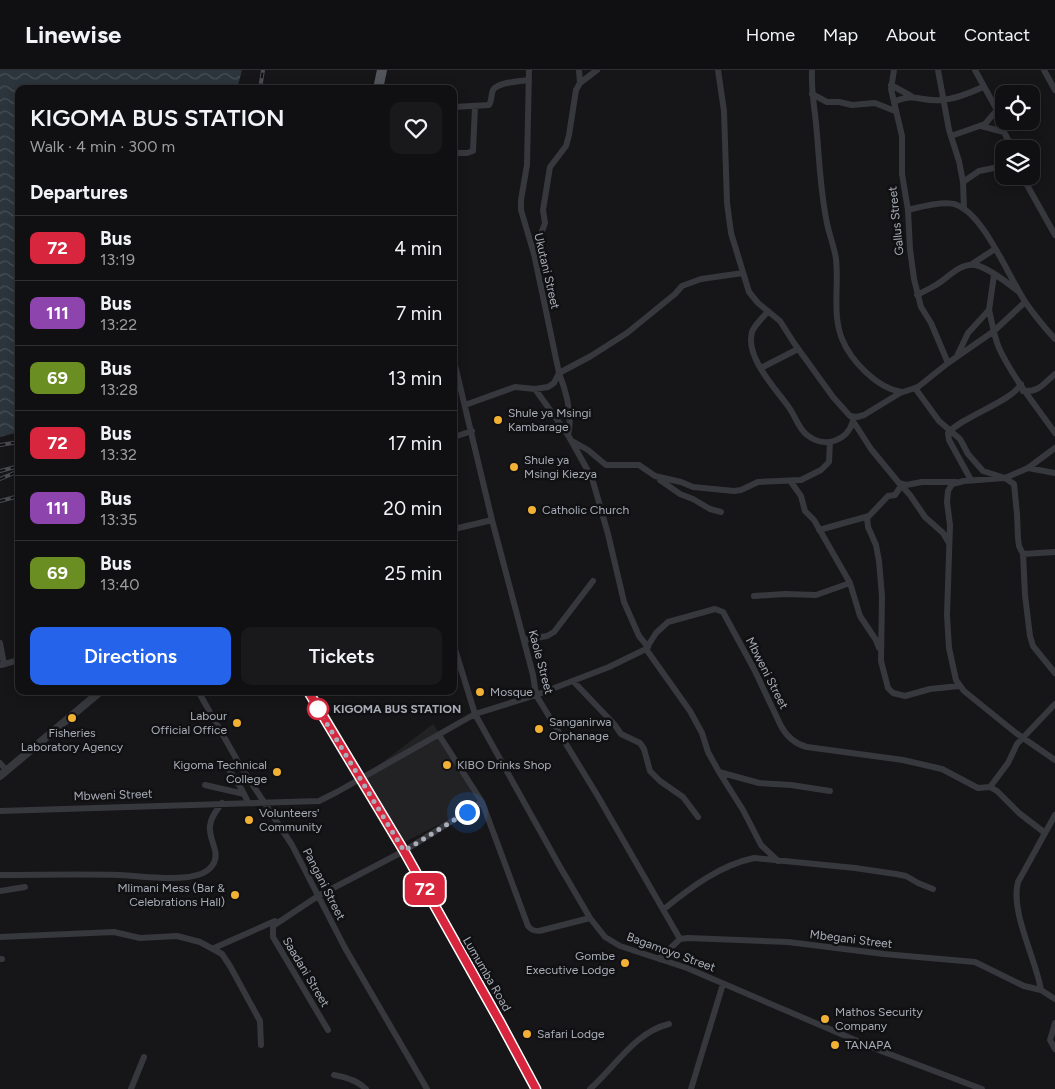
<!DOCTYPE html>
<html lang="en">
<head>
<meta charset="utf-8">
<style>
  :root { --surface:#101012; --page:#19191b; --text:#f1f3f6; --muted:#9c9d9f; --line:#303032; --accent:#2563eb }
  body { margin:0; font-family:Figtree,sans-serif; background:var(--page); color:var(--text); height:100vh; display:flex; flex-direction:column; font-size:19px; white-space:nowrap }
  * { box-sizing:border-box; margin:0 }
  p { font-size:16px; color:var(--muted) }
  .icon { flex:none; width:28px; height:28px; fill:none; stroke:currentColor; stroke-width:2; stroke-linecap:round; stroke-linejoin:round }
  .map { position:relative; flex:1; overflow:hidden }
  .details { position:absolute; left:15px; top:15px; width:442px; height:610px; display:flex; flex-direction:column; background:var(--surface); border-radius:10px; box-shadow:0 2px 12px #0003,0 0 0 1px var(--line) }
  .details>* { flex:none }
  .badge { padding:0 10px; border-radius:8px; font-size:18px; line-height:32px }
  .controls { position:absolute; left:995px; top:15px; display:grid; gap:10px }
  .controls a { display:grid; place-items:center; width:45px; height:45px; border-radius:10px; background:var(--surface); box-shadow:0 2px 12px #0003,0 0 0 1px var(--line); font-size:25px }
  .you { position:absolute; width:25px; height:25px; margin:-12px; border:4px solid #fff; border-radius:50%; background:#1a73e8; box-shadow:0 0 0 8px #1a73e833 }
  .map>.badge { position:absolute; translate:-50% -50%; box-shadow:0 0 0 2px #fff }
  h2 { padding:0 15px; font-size:19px; line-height:45px }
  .round { display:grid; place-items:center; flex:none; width:52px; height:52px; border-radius:10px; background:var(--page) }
  .head { display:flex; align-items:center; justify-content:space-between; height:85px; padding:0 15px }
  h1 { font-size:24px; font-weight:600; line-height:38px }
  .action { display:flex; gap:10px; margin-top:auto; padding:10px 15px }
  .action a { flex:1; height:58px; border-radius:10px; background:var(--accent); color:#fff; font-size:20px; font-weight:600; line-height:58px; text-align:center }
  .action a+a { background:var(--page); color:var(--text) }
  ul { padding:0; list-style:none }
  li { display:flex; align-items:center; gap:15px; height:65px; padding:0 15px; border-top:1px solid var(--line) }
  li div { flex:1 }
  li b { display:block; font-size:19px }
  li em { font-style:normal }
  li .badge { min-width:55px; font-weight:700; text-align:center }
  header { display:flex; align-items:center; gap:30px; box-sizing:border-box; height:70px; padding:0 25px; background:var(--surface); border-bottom:1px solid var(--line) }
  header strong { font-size:24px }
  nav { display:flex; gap:28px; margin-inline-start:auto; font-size:18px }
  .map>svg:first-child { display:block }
  .built { fill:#222225 }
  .water { fill:url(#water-waves) }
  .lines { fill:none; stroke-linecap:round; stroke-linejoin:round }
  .minor { stroke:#37383d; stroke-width:6 }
  .tertiary { stroke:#37383d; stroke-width:8 }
  .primary { stroke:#53555c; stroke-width:10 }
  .rail-casing { stroke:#4a4c52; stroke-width:4 }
  .rail { stroke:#111113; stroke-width:2; stroke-dasharray:5.5; stroke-linecap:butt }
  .line-casing { stroke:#fff; stroke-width:11 }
  .line { stroke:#d7263d; stroke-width:8 }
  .walk { stroke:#a8adb8; stroke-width:5; stroke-dasharray:0 9 }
  .poi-dot { fill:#f2b134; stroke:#111113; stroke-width:2 }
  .stop-dot { fill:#fff; stroke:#d7263d; stroke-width:2.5 }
  .labels { text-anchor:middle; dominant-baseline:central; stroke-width:5; stroke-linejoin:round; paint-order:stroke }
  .street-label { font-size:12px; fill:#a8adb8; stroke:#111113 }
  .poi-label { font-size:12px; fill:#a8adb8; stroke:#111113; text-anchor:start }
  .stop-label { font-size:12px; font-weight:bold; fill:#a8adb8; stroke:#111113; text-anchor:start }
</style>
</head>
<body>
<header>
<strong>Linewise</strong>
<nav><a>Home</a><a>Map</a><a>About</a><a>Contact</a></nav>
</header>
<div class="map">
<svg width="1055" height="1019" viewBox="0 0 1055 1019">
  <defs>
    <pattern id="water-waves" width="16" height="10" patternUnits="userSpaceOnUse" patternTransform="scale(1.25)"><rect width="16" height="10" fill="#2c353c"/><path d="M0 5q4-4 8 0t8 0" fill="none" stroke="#485056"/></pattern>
  </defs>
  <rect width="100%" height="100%" fill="#161618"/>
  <!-- built -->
  <path class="built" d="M433 654 485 731 401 774 358 711Z"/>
  <!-- water -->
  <path class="water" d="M0 0H242L237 19H19V362L0 367Z"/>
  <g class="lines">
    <!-- minor -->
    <path class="minor" d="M579 0 580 13
      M718 0 724 41 727 133 731 163 749 222 758 233 780 251 794 273 833 327 850 346 857 347 864 345 900 323 918 317 948 293 994 261 1025 232
      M812 0C811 18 814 35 816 53 819 85 820 117 826 148 828 162 834 175 836 189 839 216 832 244 842 269 851 291 878 319 902 322
      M894 0 891 19 902 66V104L908 140 910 179 914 209 921 237 931 253 948 293
      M938 0 949 60 959 91 963 112 964 139
      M975 0 997 40 1004 62 1013 79
      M1044 0 1055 20
      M891 15 911 26
      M812 24 827 32H839L852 35 875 33 895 41
      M894 32C915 22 920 32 941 30 956 29 970 23 983 17
      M454 37 489 35C492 31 491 24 493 20 498 12 521 11 529 10
      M981 56 1004 62
      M951 66 985 54 997 40
      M454 83H467L473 81 475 37
      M1022 106 1055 165
      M963 112 979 101 1004 96
      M908 140C920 137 945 130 957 135 985 146 1009 208 1026 233 1035 246 1045 258 1055 269
      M534 184 545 153 543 140 550 97 566 76 569 65 576 20 580 13 597 0
      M972 194 995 179
      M917 225C923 222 929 219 934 216 946 210 960 192 975 195 988 197 1007 213 1018 221
      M989 240C992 252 994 266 999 278 1013 308 1036 336 1055 363
      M768 241C763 248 755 254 752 262 745 287 775 318 788 336 795 345 798 358 807 365 825 379 847 371 853 351
      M957 286 968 263 989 240 994 205
      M454 291 492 450 533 605 536 625 596 723 680 869
      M761 298 798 279
      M915 318 939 351 960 369 968 384 983 401 1005 408 1014 414 1017 444 1018 468 1019 476 1023 484 1025 525 1030 566 1033 576 1055 603
      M535 319 568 365 592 408 608 464 624 532 639 566 648 577
      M1023 321C1040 322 1043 314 1055 304
      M465 335 515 317 535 319 548 317 554 313 559 303 534 184 521 140V130L527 95 529 0
      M853 351 871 379 899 413 906 415 922 412H956
      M568 365C573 345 566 321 559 303L591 286 627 263 675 224 682 216 701 209 743 203
      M454 367 472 361
      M572 371 588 380 606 395H639L655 406 681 412 693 417 734 421 741 420 758 412 801 410 821 400 829 392 830 372
      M1055 378 1028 398 1005 408 964 411 952 414 948 421 947 432 950 455 947 545 949 578 956 610 964 621 1016 663 1055 690
      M1028 398 1055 403
      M660 410 680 424 693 429 710 439 721 442
      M971 410 949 370 948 363C963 346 1011 332 1021 314
      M791 412 801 426 805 441 814 450 850 513 860 546 876 570 879 578
      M900 414 910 425 925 447 943 463 949 473
      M867 447 868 457 876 475 879 491 882 526 881 591 888 618 893 623 905 626 930 619 959 616
      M454 459 492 450
      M819 460 869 446 888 426 895 425 901 416
      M1023 484 1055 482
      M754 526 785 524 816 525 850 513
      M524 570 547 566 554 562 593 511
      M0 573 4 594
      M454 576 475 644 559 795 590 848 605 867 620 876 687 898 876 979 982 1019
      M646 579 690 641 702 663 708 682 719 702 743 740 761 775 778 791
      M1 595 19 590
      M574 612 614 654 621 664 640 673 644 679 650 701 660 711 683 727 698 747
      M198 621 241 697 292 775 345 878 427 1019
      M439 665 482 732 528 856C532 861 536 862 543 860L590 848
      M0 693 7 701
      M225 694 241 718 248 732
      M719 702 759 713 791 715 830 721
      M205 715 244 724
      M990 717 1008 693 1017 674 1055 634
      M0 741 319 731 337 722 475 644 536 625 609 597 646 579 656 563 668 552 715 539 723 542 754 599 781 656C787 667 795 674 807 677L903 690 942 699 978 718 990 717 997 721 1019 743 1045 763
      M1055 745 1018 812C1010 842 1036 889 1041 920L1055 929
      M0 805C40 805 79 804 119 805 142 806 165 810 188 807 197 805 206 804 212 796 222 783 208 770 210 756 211 746 217 740 222 733
      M0 821 25 817
      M664 839C690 818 720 795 754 788L855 798 896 804 906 806 918 813 933 819
      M0 867 114 862 140 868 177 866 200 872 222 884 230 896 260 951 261 975
      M214 878 275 851
      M0 889H2
      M659 889 680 869 688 868 788 872 884 884 975 892 1024 916 1041 920
      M1055 953 1050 970 1055 979
      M328 960 273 867V856L318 826 404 781 482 732
      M334 1005C346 1007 357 1010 366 1019
      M131 1019 144 987
      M590 1019C615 997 635 962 669 954
      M691 1019 723 914"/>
    <!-- tertiary -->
    <path class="tertiary" d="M0 706 101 621"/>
    <!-- primary -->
    <path class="primary" d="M378 19 382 0
      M309 621 404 781 500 952 536 1019"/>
    <!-- rail casing -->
    <g class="rail-casing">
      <path id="rail" d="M260 19 263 0
        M0 375 19 372
        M0 401 19 396
        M0 409 19 401
        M0 431 19 426"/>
    </g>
    <!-- rail -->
    <use href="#rail" class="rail"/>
  </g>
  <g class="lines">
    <!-- line casing -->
    <g class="line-casing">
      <path id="line" d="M308 621 404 781 500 952 536 1019"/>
    </g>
    <!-- line -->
    <use href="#line" class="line"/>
    <!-- walk -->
    <path class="walk" d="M318 639 404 781 467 742"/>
  </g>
  <!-- markers -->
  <g class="poi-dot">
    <circle cx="498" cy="350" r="5"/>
    <circle cx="514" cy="397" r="5"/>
    <circle cx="532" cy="440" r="5"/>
    <circle cx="480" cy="622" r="5"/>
    <circle cx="72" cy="648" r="5"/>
    <circle cx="237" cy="653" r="5"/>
    <circle cx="539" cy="659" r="5"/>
    <circle cx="447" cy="695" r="5"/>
    <circle cx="277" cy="702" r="5"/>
    <circle cx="249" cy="750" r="5"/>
    <circle cx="235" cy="825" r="5"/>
    <circle cx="625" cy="893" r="5"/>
    <circle cx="825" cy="949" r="5"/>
    <circle cx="527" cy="964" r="5"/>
    <circle cx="835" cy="975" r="5"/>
  </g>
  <circle class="stop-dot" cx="318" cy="639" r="10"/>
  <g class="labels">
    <!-- street labels -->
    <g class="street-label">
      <text transform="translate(896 151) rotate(-96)">Gallus Street</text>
      <text transform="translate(547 201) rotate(77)">Ukutani Street</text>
      <text transform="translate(541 592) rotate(75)">Kaole Street</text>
      <text transform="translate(767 603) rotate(63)">Mbweni Street</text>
      <text transform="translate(113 725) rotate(-2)">Mbweni Street</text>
      <text transform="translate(324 814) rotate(63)">Pangani Street</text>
      <text transform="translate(851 869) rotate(7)">Mbegani Street</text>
      <text transform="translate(671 882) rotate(20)">Bagamoyo Street</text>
      <text transform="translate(306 902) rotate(59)">Saadani Street</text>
      <text transform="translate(487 904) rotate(60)">Lumumba Road</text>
    </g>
    <!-- poi labels -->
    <g class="poi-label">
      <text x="508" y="343">Shule ya Msingi<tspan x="508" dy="14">Kambarage</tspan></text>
      <text x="524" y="390">Shule ya<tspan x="524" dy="14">Msingi Kiezya</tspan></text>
      <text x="542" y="440">Catholic Church</text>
      <text x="490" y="622">Mosque</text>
      <text x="227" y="646" text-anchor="end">Labour<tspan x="227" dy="14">Official Office</tspan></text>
      <text x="549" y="652">Sanganirwa<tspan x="549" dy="14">Orphanage</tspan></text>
      <text x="72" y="663" text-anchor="middle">Fisheries<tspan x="72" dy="14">Laboratory Agency</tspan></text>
      <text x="267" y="695" text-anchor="end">Kigoma Technical<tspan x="267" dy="14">College</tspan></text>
      <text x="457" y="695">KIBO Drinks Shop</text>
      <text x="259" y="743">Volunteers'<tspan x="259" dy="14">Community</tspan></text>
      <text x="225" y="818" text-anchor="end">Mlimani Mess (Bar &amp;<tspan x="225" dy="14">Celebrations Hall)</tspan></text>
      <text x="615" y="886" text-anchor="end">Gombe<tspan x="615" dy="14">Executive Lodge</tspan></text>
      <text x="835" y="942">Mathos Security<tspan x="835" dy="14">Company</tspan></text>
      <text x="537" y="964">Safari Lodge</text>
      <text x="845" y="975">TANAPA</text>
    </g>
    <!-- stop labels -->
    <g class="stop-label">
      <text x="333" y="639">KIGOMA BUS STATION</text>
    </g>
  </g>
</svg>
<div class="controls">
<a><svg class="icon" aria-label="locate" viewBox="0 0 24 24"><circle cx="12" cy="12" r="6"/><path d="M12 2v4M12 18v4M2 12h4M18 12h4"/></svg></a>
<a><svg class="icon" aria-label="layers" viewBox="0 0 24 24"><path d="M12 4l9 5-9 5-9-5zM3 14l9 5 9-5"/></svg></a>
</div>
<div class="you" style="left:467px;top:742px"></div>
<b class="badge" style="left:425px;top:819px;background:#d7263d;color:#fff">72</b>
<section class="details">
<div class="head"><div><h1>KIGOMA BUS STATION</h1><p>Walk · 4 min · 300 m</p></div><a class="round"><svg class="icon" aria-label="heart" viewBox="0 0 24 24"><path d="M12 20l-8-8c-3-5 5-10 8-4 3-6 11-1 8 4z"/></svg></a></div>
<h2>Departures</h2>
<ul>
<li><span class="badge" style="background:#d7263d;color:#fff">72</span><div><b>Bus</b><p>13:19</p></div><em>4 min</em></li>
<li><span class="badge" style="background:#8e44ad;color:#fff">111</span><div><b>Bus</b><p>13:22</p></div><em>7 min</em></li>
<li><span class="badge" style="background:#6b8e23;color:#fff">69</span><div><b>Bus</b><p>13:28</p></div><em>13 min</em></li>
<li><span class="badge" style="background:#d7263d;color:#fff">72</span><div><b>Bus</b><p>13:32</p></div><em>17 min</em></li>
<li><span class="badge" style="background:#8e44ad;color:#fff">111</span><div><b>Bus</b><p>13:35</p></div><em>20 min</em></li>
<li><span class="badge" style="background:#6b8e23;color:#fff">69</span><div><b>Bus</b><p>13:40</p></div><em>25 min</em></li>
</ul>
<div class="action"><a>Directions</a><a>Tickets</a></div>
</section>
</div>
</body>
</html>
